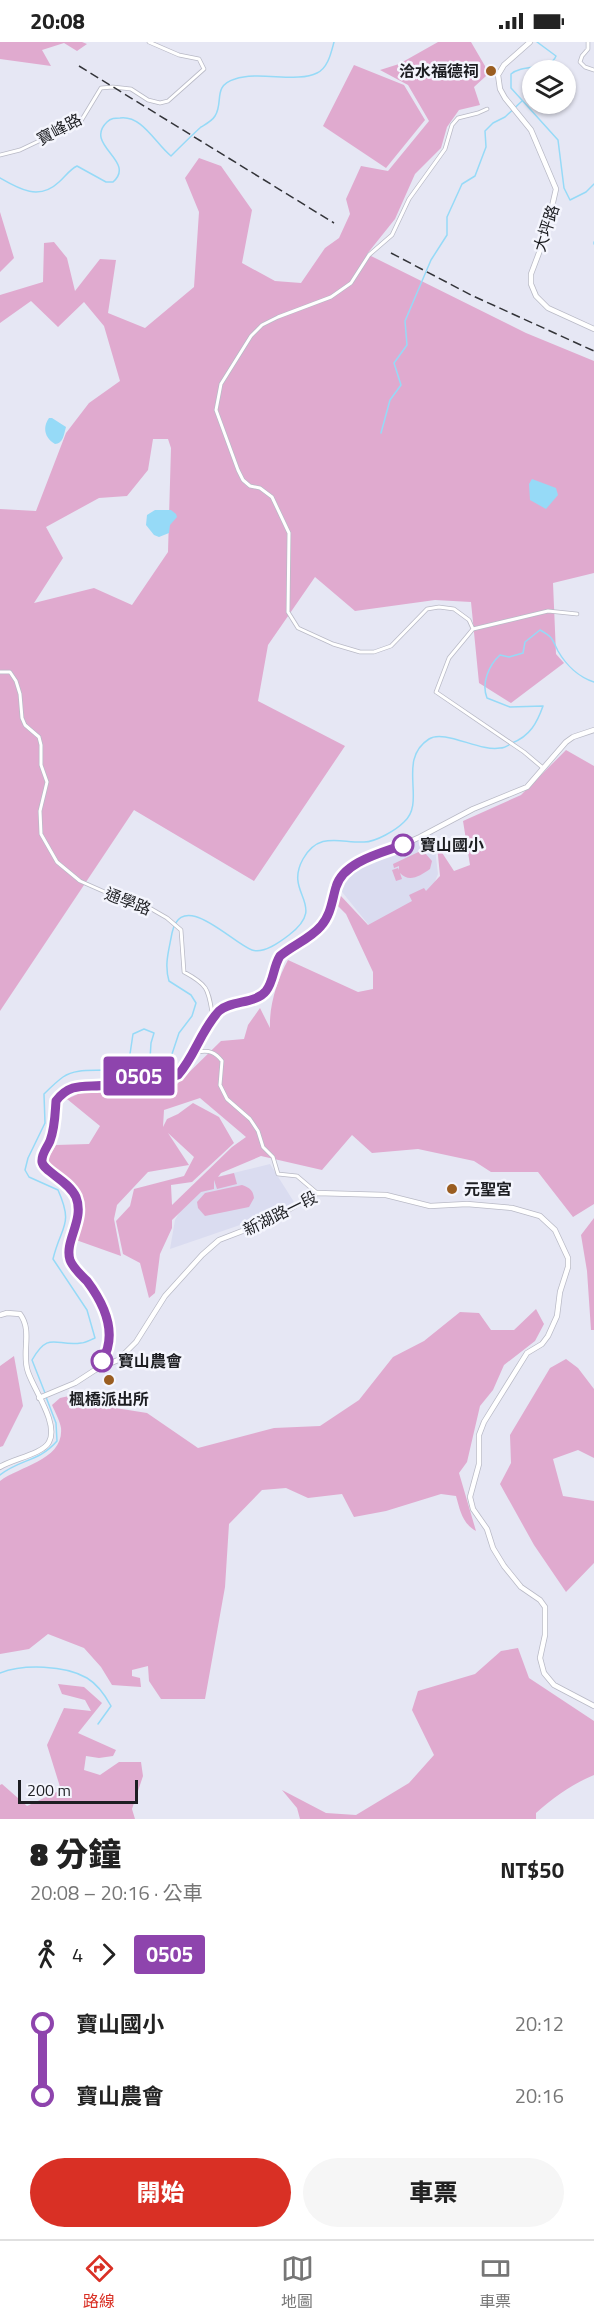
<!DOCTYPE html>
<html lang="zh-TW">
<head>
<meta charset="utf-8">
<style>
  :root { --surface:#fff; --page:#f6f6f6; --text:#222; --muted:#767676; --line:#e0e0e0; --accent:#d93025 }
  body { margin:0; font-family:"Titillium Web","Noto Sans TC",sans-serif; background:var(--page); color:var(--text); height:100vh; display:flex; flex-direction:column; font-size:22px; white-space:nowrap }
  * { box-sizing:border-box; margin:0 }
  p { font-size:20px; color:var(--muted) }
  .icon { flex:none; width:33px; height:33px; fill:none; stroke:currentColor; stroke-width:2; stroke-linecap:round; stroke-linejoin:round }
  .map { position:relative; height:1777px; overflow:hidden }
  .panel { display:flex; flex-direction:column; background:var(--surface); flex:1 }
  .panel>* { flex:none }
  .badge { padding:0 12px; border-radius:4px; font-size:21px; line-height:39px }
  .controls { position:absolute; left:522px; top:18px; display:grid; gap:12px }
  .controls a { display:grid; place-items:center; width:54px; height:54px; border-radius:50%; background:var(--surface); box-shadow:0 2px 4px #0004; font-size:30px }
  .scale { position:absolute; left:18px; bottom:15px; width:120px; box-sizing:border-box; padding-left:6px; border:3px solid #1d1e22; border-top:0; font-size:16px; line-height:21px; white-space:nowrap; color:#1d1e22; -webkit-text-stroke:4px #f4f5fd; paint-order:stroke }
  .map>.badge { position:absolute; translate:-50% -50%; box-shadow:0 0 0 3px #fff }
  .legs { display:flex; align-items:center; gap:9px; height:66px; padding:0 30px; font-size:20px }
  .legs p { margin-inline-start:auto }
  .head { display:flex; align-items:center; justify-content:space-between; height:102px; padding:0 30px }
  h1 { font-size:33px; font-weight:800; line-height:45px }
  .primary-button { display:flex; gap:12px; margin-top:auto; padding:12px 30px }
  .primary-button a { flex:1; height:69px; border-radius:36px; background:var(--accent); color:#fff; font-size:24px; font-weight:800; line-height:69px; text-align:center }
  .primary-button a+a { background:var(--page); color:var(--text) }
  ul { padding:0 30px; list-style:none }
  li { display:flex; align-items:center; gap:21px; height:72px; font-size:22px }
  li i { display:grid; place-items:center; width:9px; height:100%; margin:0 8px; background:currentColor }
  li i::after { content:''; width:15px; height:15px; margin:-8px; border:4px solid; border-radius:50%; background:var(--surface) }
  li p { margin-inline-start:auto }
  li:first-child i { background:linear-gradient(#0000 50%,currentColor 0) }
  li:last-child i { background:linear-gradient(currentColor 50%,#0000 0) }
  .status { display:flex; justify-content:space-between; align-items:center; height:42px; padding:0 30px; background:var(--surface); direction:ltr }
  .status svg { height:16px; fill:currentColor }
  .tabs { display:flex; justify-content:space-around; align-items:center; height:84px; border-top:2px solid var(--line); background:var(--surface); font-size:16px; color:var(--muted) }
  .tabs a { display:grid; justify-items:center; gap:3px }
  .tabs .selected { color:var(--accent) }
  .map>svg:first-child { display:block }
  .built { fill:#dadcf0 }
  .green { fill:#e0aacf; fill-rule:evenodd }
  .water { fill:#96daf7 }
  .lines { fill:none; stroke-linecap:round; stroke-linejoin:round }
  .stream { stroke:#96daf7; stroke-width:1.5 }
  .street-casing { stroke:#b9bac6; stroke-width:4.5 }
  .secondary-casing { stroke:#b9bac6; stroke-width:6 }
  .street { stroke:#fff; stroke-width:3 }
  .secondary { stroke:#fff; stroke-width:4.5 }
  .rail { stroke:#333439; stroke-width:1.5; stroke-dasharray:9 4.5; stroke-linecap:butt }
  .line-1-casing { stroke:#fff; stroke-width:14 }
  .line-1 { stroke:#8e44ad; stroke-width:9 }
  .poi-dot { fill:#9a5d20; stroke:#f4f5fd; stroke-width:2 }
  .stop-1-dot { fill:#fff; stroke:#8e44ad; stroke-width:3 }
  .labels { text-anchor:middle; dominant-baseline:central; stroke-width:5; stroke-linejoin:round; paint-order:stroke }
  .poi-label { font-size:16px; font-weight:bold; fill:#1d1e22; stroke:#f4f5fd; text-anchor:end }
  .street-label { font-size:16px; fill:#1d1e22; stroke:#f4f5fd }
  .stop-label { font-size:16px; font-weight:bold; fill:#1d1e22; stroke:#f4f5fd; text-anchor:start }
</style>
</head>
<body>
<div class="status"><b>20:08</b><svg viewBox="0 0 49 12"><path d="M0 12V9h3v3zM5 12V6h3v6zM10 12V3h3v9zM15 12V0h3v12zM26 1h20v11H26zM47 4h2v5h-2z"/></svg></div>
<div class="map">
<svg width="594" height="1777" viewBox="0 0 594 1777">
  <rect width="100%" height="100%" fill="#e6e7f4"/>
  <!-- built -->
  <path class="built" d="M433 791 438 832 429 854 372 887 338 845 341 836 348 828Z
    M270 1122 294 1160 272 1172 170 1207 175 1178 196 1140Z"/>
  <!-- green -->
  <path class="green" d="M0 0H82L87 2 77 9 64 1 42 8 51 24 0 17Z
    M438 0H471L485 24 486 34 474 45 480 63 459 68 447 85 441 106 415 132 395 177 367 212 526 291 594 319V531L553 541 556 612 564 621 511 661 479 641 471 560 435 558 355 569 315 535 268 603 258 659 345 704 254 839 134 768 0 969V467L36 469 66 391 89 361 120 339 104 284 84 260 58 285 31 259 0 281V253L43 240 44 201 54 200 67 216 75 249 100 217 116 218 108 271 145 286 194 245 199 170 185 136 199 116 221 124 252 168 242 221 275 239 301 241 325 206 339 196 350 172 346 157 361 124 388 129 429 79 408 43 380 28 399 22ZM153 397H168L171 406 168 510 132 563 94 546 34 561 63 516 46 485 99 456 127 454 148 428Z
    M354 23 404 43 425 78 386 126 323 84Z
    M0 170 14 216 0 230Z
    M566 708 594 724V1162L573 1175 538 1130H491L474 1119 418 1107 372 1111 352 1093 322 1128 261 1114 221 1131 218 1135 234 1131 237 1142 217 1147 214 1138V1147L201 1150 172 1178V1186L160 1212 155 1251 149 1256 140 1221 123 1212 116 1179 130 1164 134 1147 184 1134 194 1115 168 1091 189 1123 148 1130 117 1163 114 1177 121 1214 76 1198C86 1157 81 1149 48 1123V1116L56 1103 89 1102 100 1084 67 1057 78 1052 141 1042 172 1047 221 999 244 997 248 983 260 966 270 986C269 964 277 938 288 918L358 950 373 947V930L346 872 337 863 340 853 368 883 412 859 409 853 424 846 426 849 440 834 437 803 454 829 470 823 463 779 521 753ZM200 1056 246 1095 232 1105 172 1163 171 1143 192 1140 234 1101 219 1075 193 1061 178 1072 167 1077 163 1085 164 1068Z
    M429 805 431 807 425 811 432 819 430 827C420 834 409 841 400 831L402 837 396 839 392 828 398 826 399 828V824L394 826 393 822Z
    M242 1143C250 1146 253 1148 254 1156L249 1165 205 1174 198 1166 197 1160 205 1151Z
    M594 1176V1288H591L587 1229 581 1193Z
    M536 1267 544 1282 535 1299 504 1323 493 1348 480 1364 467 1420 459 1431 476 1489C462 1481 460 1468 456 1454L441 1452 386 1469 354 1475 342 1452 308 1456 286 1446 262 1448 229 1482 225 1545 205 1657H161L149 1639 148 1624 132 1628V1634L140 1636 141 1645 112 1643 101 1625 84 1606 48 1592 29 1607 0 1612V1439C20 1424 64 1418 61 1386 60 1379 55 1370 52 1363L60 1356 69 1354 103 1364 147 1371 198 1406 274 1386 320 1384 359 1358 393 1315 424 1299 460 1270 479 1271 491 1288H514Z
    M14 1314 23 1364 3 1404 0 1405V1324Z
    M566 1317 578 1326 594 1347V1416L578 1408 553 1417 563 1454 594 1459V1521L566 1550 534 1503 500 1442 511 1421 510 1393 550 1326Z
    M518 1606 529 1636 594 1679V1733C572 1742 554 1755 536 1771V1777H300L297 1766 282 1748 326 1771 356 1773 409 1741 434 1713 412 1668 418 1649 475 1632 501 1609Z
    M58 1642 84 1645 102 1661 78 1691 116 1708 113 1714 99 1716 86 1714 84 1728 100 1733 119 1720H141L143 1734 132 1767 135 1777H0V1743L2 1742 27 1764 61 1748 47 1703 64 1666 91 1669 85 1658 62 1652Z"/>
  <!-- water -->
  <path class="water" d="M49 376H52L66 385C64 392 63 402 55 402 45 396 42 386 49 376Z
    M532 437 556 446 558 453 546 467 530 458 529 442Z
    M155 468H171L176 472 177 475 170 483 169 491 159 495 154 493 146 483 147 473Z"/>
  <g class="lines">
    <!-- stream -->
    <path class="stream" d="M537 0 556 14C550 30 523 21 511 32V46L558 98 564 146 570 158 586 150 594 142
      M0 136C19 147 39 159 59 140 65 135 69 128 77 124L106 140H113C137 119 83 103 107 80 111 76 115 76 120 76 142 73 155 101 171 114 181 104 191 94 201 85 206 82 212 79 215 74 224 60 212 44 235 37 259 29 298 41 317 31 328 26 331 11 334 0
      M594 200V202
      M381 391 390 358 401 343 394 321 407 303 405 279 431 218 447 193V175L462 142 475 134 486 105 485 89 493 81 505 75 522 59
      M45 1351 32 1318C49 1288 56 1305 81 1301 85 1301 90 1298 95 1296L87 1268 53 1217C61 1183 74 1184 58 1148L29 1135 25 1128 28 1116 45 1081 44 1052C50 1046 56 1040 63 1035 81 1023 106 1033 125 1024L130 1012 133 992 144 987 154 991 151 1001 150 1017 159 1023 169 1021 179 991 192 974 196 961 191 953 169 939C164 922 169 908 172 891 182 846 232 901 252 908 264 912 280 900 289 893 329 862 283 853 303 817 319 789 340 801 364 800 376 800 396 788 404 780 427 760 396 718 429 697 444 687 480 710 500 706 504 706 509 703 512 701 530 694 537 681 543 664L510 665 487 656C481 641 489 623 500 613L509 615 523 611 525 600 540 588C553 595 552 597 558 609 566 623 579 635 594 640
      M0 1433C20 1417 39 1420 57 1399L56 1381 46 1355
      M0 1631C23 1622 65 1623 87 1636 97 1642 105 1653 111 1664L98 1682"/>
    <!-- street casing -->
    <g class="street-casing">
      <path id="street" d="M588 0V7L582 14 580 20 585 25 594 28
        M487 67 478 71 458 76 452 83 445 107 409 157 392 193 369 213 351 241 331 255 278 275 262 283 251 294 221 342 216 368 238 428 243 438 250 444 260 446 272 455 289 491 288 570 298 586 333 602 360 610H374L391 604 427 567 439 565 454 567 469 578 473 587 449 616 436 650 524 710 543 726
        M0 113 20 108 81 79 101 46 113 45 131 47 148 58 160 61 168 59 204 27 199 17 179 13 149 0
        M473 587 548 569 577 572
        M0 630H10L16 639 20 652 22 676 25 683 39 695 41 703V723L47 740 40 769 41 792 57 820 80 839 123 858 141 861 167 876 181 888 184 930C210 944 208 948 213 976
        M209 985 198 1010C209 1008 215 1010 222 1019L220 1043 227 1057 250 1077 258 1089 263 1105 273 1115 278 1132 297 1134 317 1151"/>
    </g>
    <!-- secondary casing -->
    <g class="secondary-casing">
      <path id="secondary" d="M530 0 504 23 498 33 500 47 505 56 531 88 556 147 545 195 531 232V242L536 254 548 266 594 287
        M0 1273 7 1271 20 1272C33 1289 21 1311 28 1330 34 1348 59 1382 49 1400 43 1412 12 1417 0 1425
        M95 1328 109 1306 110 1289 95 1252 70 1217 69 1208 77 1178 78 1162 68 1143 46 1128 43 1123 42 1113 54 1088 55 1059C73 1037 85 1046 108 1043 121 1041 132 1034 145 1034 156 1034 168 1038 178 1033 195 1014 201 988 219 969 231 958 256 962 266 949 274 939 273 925 280 914L322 884 330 867 338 838 348 827 420 795 473 767 527 745 566 700 573 695 594 688
        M39 1356 75 1341 95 1328 118 1318 136 1300 165 1254 202 1213 219 1198 271 1178 317 1151 386 1153 430 1164 467 1162 512 1166 540 1174 555 1188 568 1216V1225L560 1250 557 1274 548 1294 542 1302 527 1311 484 1380 479 1393V1422L470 1455 473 1467 487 1487 493 1506 504 1524 521 1545 540 1558 545 1565V1593L540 1616 544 1631 554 1643 594 1664"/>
    </g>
    <!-- street -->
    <use href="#street" class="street"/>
    <!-- secondary -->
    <use href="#secondary" class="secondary"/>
    <!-- rail -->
    <path class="rail" d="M79 24 334 181
      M391 211 471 253 594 309"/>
  </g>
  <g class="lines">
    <!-- line-1 casing -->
    <g class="line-1-casing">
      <path id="line-1" d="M102 1319C118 1292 105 1263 87 1239 81 1233 73 1226 70 1218 64 1199 85 1178 76 1155 68 1138 44 1130 42 1120 41 1112 47 1106 50 1099 55 1086 55 1073 56 1059 71 1039 86 1046 108 1043 121 1041 132 1034 145 1034 156 1034 168 1038 178 1033 195 1014 201 988 219 969 231 958 256 962 266 949 274 939 273 925 280 914 293 903 310 897 321 884 331 873 332 858 336 845 343 820 381 811 403 803"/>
    </g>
    <!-- line-1 -->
    <use href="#line-1" class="line-1"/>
  </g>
  <!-- markers -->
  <g class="poi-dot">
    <circle cx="491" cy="29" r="6"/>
    <circle cx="452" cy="1147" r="6"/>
    <circle cx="109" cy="1338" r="6"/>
  </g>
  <g class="stop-1-dot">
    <circle cx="403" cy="803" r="10"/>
    <circle cx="102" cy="1319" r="10"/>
  </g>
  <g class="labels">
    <!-- poi labels -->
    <g class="poi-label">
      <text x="479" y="29">洽水福德祠</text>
      <text x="464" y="1147" text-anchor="start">元聖宮</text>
      <text x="109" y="1357" text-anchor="middle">楓橋派出所</text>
    </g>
    <!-- street labels -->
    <g class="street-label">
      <text transform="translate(59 87) rotate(-28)">寶峰路</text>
      <text transform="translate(546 186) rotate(-72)">大坪路</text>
      <text transform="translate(128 859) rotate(21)">通學路</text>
      <text transform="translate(280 1171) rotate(-26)">新湖路一段</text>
    </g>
    <!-- stop labels -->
    <g class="stop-label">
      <text x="420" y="803">寶山國小</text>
      <text x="118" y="1319">寶山農會</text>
    </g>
  </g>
</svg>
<div class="controls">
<a><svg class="icon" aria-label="layers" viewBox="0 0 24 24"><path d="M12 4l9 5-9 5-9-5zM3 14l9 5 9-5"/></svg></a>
</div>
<div class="scale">200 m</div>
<b class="badge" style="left:139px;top:1034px;background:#8e44ad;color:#fff">0505</b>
</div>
<section class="panel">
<div class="head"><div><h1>8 分鐘</h1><p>20:08 – 20:16 · 公車</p></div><b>NT$50</b></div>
<div class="legs"><svg class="icon" aria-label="walk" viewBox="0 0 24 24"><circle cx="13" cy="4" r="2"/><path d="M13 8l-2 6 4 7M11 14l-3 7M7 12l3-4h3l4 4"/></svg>4<svg class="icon" aria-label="forward" viewBox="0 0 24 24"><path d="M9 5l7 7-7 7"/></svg><b class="badge" style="background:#8e44ad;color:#fff">0505</b></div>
<ul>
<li><i style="color:#8e44ad"></i><b>寶山國小</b><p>20:12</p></li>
<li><i style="color:#8e44ad"></i><b>寶山農會</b><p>20:16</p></li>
</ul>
<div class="primary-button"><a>開始</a><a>車票</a></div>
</section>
<nav class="tabs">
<a class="selected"><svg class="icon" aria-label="directions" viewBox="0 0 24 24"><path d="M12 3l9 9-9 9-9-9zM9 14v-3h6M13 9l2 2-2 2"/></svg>路線</a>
<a><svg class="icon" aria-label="map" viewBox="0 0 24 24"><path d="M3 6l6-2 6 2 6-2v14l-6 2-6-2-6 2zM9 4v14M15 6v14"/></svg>地圖</a>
<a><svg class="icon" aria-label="tickets" viewBox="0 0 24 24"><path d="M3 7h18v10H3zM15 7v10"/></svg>車票</a>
</nav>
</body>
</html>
